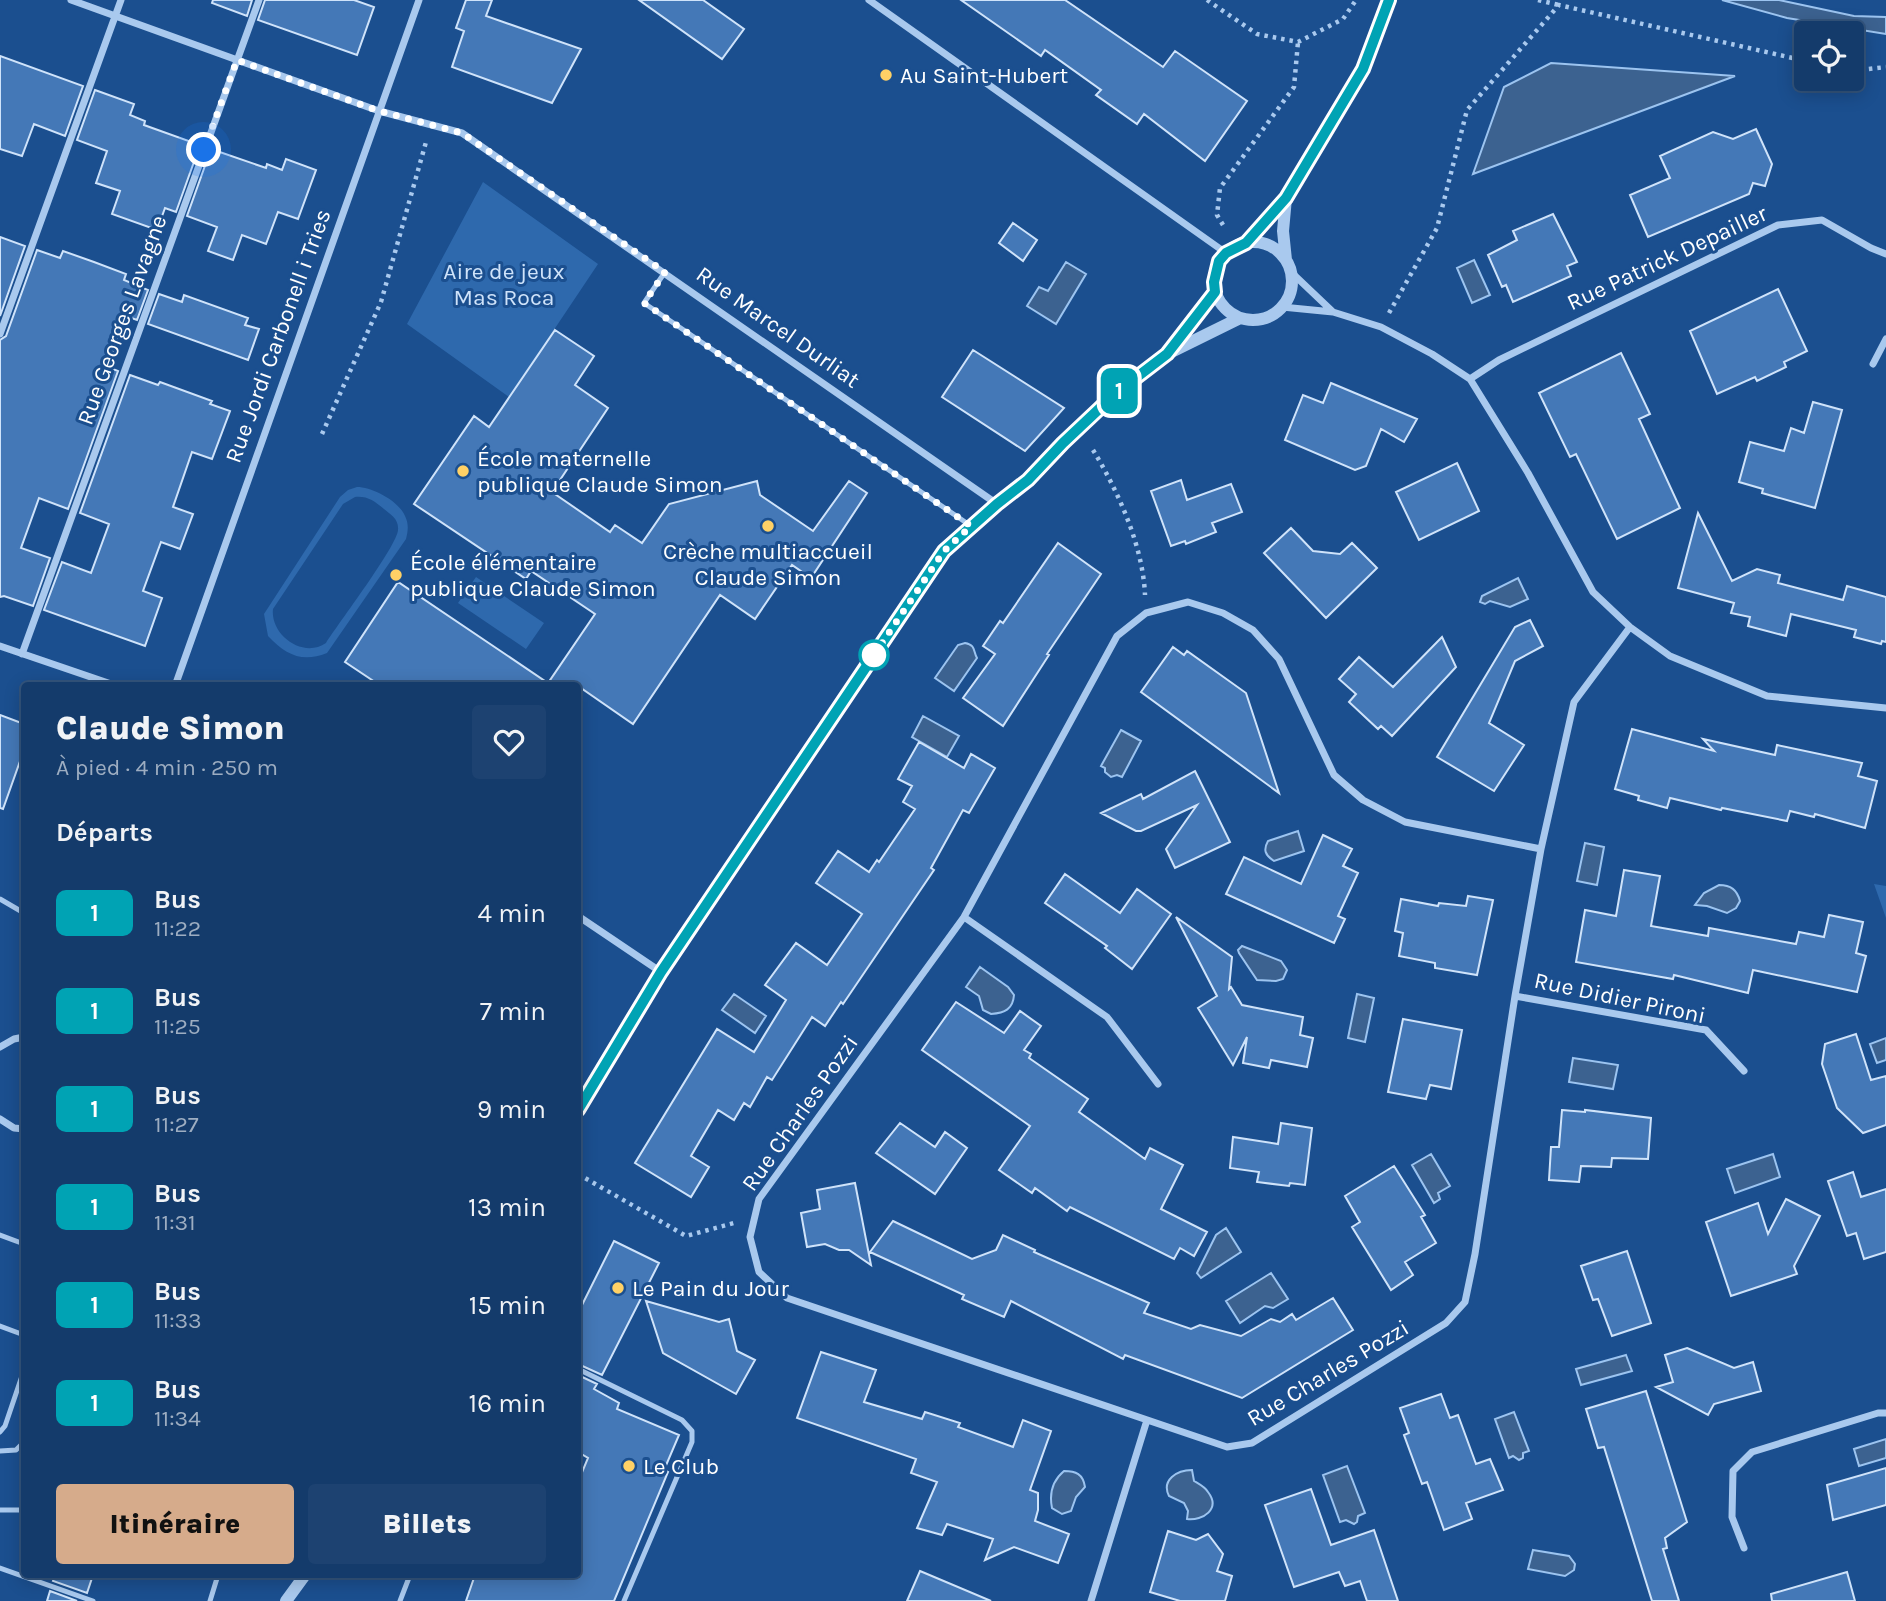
<!DOCTYPE html>
<html lang="fr">
<head>
<meta charset="utf-8">
<style>
  :root { --surface:#143b6b; --page:#1d4271; --text:#f1f3f6; --muted:#9dadc1; --line:#33557e; --accent:#d6ab8b }
  body { margin:0; font-family:Karla,sans-serif; background:var(--page); color:var(--text); height:100vh; display:flex; flex-direction:column; font-size:26px; white-space:nowrap }
  * { box-sizing:border-box; margin:0 }
  p { font-size:23px; color:var(--muted) }
  .icon { flex:none; width:38px; height:38px; fill:none; stroke:currentColor; stroke-width:2; stroke-linecap:round; stroke-linejoin:round }
  .map { position:relative; flex:1; overflow:hidden }
  .drawer { position:absolute; left:21px; top:682px; width:560px; height:896px; display:flex; flex-direction:column; background:var(--surface); border-radius:7px; box-shadow:0 4px 18px #0003,0 0 0 2px var(--line) }
  .drawer>* { flex:none }
  .badge { padding:0 14px; border-radius:10px; font-size:24px; line-height:46px }
  .fabs { position:absolute; left:1794px; top:21px; display:grid; gap:14px }
  .fabs a { display:grid; place-items:center; width:70px; height:70px; border-radius:7px; background:var(--surface); box-shadow:0 4px 18px #0003,0 0 0 2px var(--line); font-size:35px }
  .you { position:absolute; width:35px; height:35px; margin:-18px; border:5px solid #fff; border-radius:50%; background:#1a73e8; box-shadow:0 0 0 10px #1a73e833 }
  .map>.badge { position:absolute; translate:-50% -50%; box-shadow:0 0 0 4px #fff }
  h2 { padding:0 35px; font-size:26px; line-height:63px }
  .round { display:grid; place-items:center; flex:none; width:74px; height:74px; border-radius:7px; background:var(--page) }
  .overview { display:flex; align-items:center; justify-content:space-between; height:119px; padding:0 35px }
  h1 { font-size:33px; font-weight:800; line-height:52px }
  .action { display:flex; gap:14px; margin-top:auto; padding:14px 35px }
  .action a { flex:1; height:80px; border-radius:7px; background:var(--accent); color:#111; font-size:28px; font-weight:800; line-height:80px; text-align:center }
  .action a+a { background:var(--page); color:var(--text) }
  ul { padding:0; list-style:none }
  li { display:flex; align-items:center; gap:21px; height:98px; padding:0 35px }
  li div { flex:1 }
  li b { display:block; font-size:26px }
  li em { font-style:normal }
  li .badge { min-width:77px; font-weight:700; text-align:center }
  .map>svg:first-child { display:block }
  .green { fill:#2e69ad; fill-rule:evenodd }
  .water { fill:#3c6290; stroke:#9cc4f0; stroke-width:2 }
  .building { fill:#4478b7; stroke:#cfe3fa; stroke-width:2 }
  .lines { fill:none; stroke-linecap:round; stroke-linejoin:round }
  .path { stroke:#a9c9ee; stroke-width:4.5; stroke-dasharray:3.5 5; stroke-linecap:butt }
  .service { stroke:#a9c9ee; stroke-width:5 }
  .minor { stroke:#a9c9ee; stroke-width:7 }
  .tertiary { stroke:#a9c9ee; stroke-width:12 }
  .line-casing { stroke:#fff; stroke-width:16 }
  .line { stroke:#00a3b4; stroke-width:10 }
  .walk { stroke:#fff; stroke-width:7; stroke-dasharray:0 12.6 }
  .poi-dot { fill:#ffd166; stroke:#1b4f8f; stroke-width:2.5 }
  .stop-dot { fill:#fff; stroke:#00a3b4; stroke-width:3.5 }
  .labels { text-anchor:middle; dominant-baseline:central; stroke-width:6; stroke-linejoin:round; paint-order:stroke }
  .poi-label { font-size:23px; fill:#fff; stroke:#1b4f8f; text-anchor:start }
  .street-label { font-size:23px; fill:#fff; stroke:#1b4f8f }
  .park-label { font-size:23px; fill:#cfe3fa; stroke:#1b4f8f }
</style>
</head>
<body>
<div class="map">
<svg width="1886" height="1601" viewBox="0 0 1886 1601">
  <rect width="100%" height="100%" fill="#1b4f8f"/>
  <!-- green -->
  <path class="green" d="M483 182 598 264 509 397 407 324Z
    M357 487C372 487 399 501 405 516 409 524 408 531 406 539L327 653C302 663 286 655 268 636L264 614 340 497 348 490ZM355 497C368 496 374 501 384 509 391 515 399 519 398 530 397 546 338 624 326 643 303 659 270 635 273 609L343 504Z
    M476 577 544 623 526 649 458 603Z
    M1874 884 1886 886V918Z"/>
  <!-- water -->
  <path class="water" d="M1722 0H1779L1854 16 1886 17V34L1787 18Z
    M1551 63 1735 76 1473 174 1504 87Z
    M1474 260 1490 295 1472 303 1457 268Z
    M1066 262 1086 274 1056 324 1027 306 1039 287 1048 291Z
    M1518 578 1528 599 1510 607 1490 601 1485 604 1480 602 1482 596Z
    M965 643C976 645 973 651 977 658L954 691 935 678 958 645Z
    M923 716 959 736 947 757 912 737Z
    M1121 730 1141 741 1122 777 1117 775 1111 777 1105 772V768L1101 766Z
    M1298 831 1304 851 1274 861C1265 855 1263 850 1268 841Z
    M1585 843 1604 847 1597 885 1577 881Z
    M1719 885C1731 885 1737 890 1740 901L1736 908 1727 913 1707 906 1695 905 1704 893Z
    M1242 946 1281 961 1287 970 1283 979 1276 981 1257 980 1239 953 1238 950Z
    M980 967 1008 987 1014 995C1013 1009 1005 1013 991 1014L983 1010 979 996 966 987Z
    M734 994 766 1016 755 1033 722 1010Z
    M1357 994 1374 998 1365 1042 1348 1038Z
    M1886 1038V1060L1877 1063 1870 1044Z
    M1573 1058 1618 1065 1613 1089 1569 1082Z
    M1431 1154 1450 1186 1438 1193 1440 1199 1434 1203 1412 1165Z
    M1773 1154 1780 1177 1735 1193 1727 1169Z
    M1226 1228 1241 1252 1201 1278 1197 1273 1216 1235Z
    M1271 1273 1288 1299 1273 1308 1265 1306 1240 1323 1226 1301Z
    M1626 1355 1632 1371 1581 1385 1576 1369Z
    M1514 1412 1529 1451 1523 1453V1458L1519 1460 1513 1456 1509 1458 1495 1419Z
    M1886 1439V1458L1859 1466 1854 1449Z
    M1347 1466 1365 1513 1358 1516 1357 1522 1354 1524 1346 1520 1340 1522 1323 1475Z
    M1192 1470 1194 1481C1199 1484 1205 1487 1208 1492 1221 1509 1203 1521 1187 1519L1188 1511 1184 1503 1169 1496C1161 1480 1177 1470 1192 1470Z
    M1064 1471C1076 1471 1083 1474 1085 1487L1076 1497 1071 1511 1062 1514 1052 1508C1049 1493 1052 1481 1064 1471Z
    M1533 1550 1569 1556 1575 1564 1574 1570 1565 1576 1528 1569Z"/>
  <!-- building -->
  <path class="building" d="M213 0H252L247 16 212 3Z
    M265 0H354L374 7 357 55 258 20Z
    M466 0H492L486 16 581 49 552 103 452 67 464 31 456 28Z
    M639 0H703L744 29 722 59Z
    M961 0H1065L1163 67 1175 51 1247 101 1205 161 1144 114 1137 124 1096 95 1101 90 1045 50 1041 56Z
    M0 56 83 86 65 136 34 124 22 156 0 149Z
    M95 90 134 104 130 115 145 121 144 125 200 145 176 212 165 208 157 230 112 214 120 191 96 183 107 151 77 140Z
    M1756 129 1772 164 1765 186 1753 183 1749 194 1648 237 1630 195 1670 178 1660 156 1713 132 1733 139Z
    M211 149 266 168 267 164 282 170 286 159 316 170 298 219 278 212 266 244 242 235 233 260 208 251 217 227 187 216Z
    M1553 214 1577 262 1567 266 1571 276 1513 302 1506 285 1502 287 1488 255 1517 240 1513 231Z
    M1013 223 1037 240 1023 261 999 243Z
    M0 237 25 246 0 316Z
    M37 250 60 258 63 251 94 262 126 274 124 280 148 290 137 320 126 316 108 367 118 371 68 509 39 498 21 548 50 558 33 606 4 596 0 597V340L6 336Z
    M1778 289 1807 351 1784 362 1786 367 1757 381 1755 377 1717 394 1690 331Z
    M159 294 182 302 184 295 248 318 245 325 259 329 248 360 148 324Z
    M555 330 594 356 575 385 608 408 552 492 610 532 615 525 642 543 669 504 757 481 760 495 813 531 849 481 867 493 811 578 792 565 755 619 720 595 633 724 578 686H381L345 662 398 582 548 683 595 614 531 571 526 579 414 504 474 416 489 427Z
    M973 350 1064 408 1025 451 942 397Z
    M1621 353 1650 414 1639 419 1680 508 1617 539 1576 454 1570 457 1539 393Z
    M130 375 158 385 160 382 212 401 210 404 230 411 212 459 192 452 173 507 193 514 180 549 161 542 143 591 162 598 145 646 44 610 62 562 91 573 109 524 80 513Z
    M1331 383 1417 419 1404 442 1381 429 1366 466 1355 470 1285 440 1303 395 1323 403Z
    M1813 402 1842 410 1815 508 1762 493 1763 489 1739 482 1750 442 1784 451 1791 428 1804 433Z
    M1457 463 1479 511 1419 540 1396 492Z
    M1181 480 1187 500 1231 484 1242 512 1212 523 1216 532 1186 544 1185 541 1171 546 1151 491Z
    M1698 513 1732 581 1757 569 1780 575 1778 583 1843 600 1847 586 1886 597V642L1882 641 1881 644 1854 637 1856 630 1791 614 1786 636 1748 626 1750 617 1731 613 1734 603 1678 588Z
    M1291 528 1313 551 1340 554 1352 543 1377 568 1326 618 1264 553Z
    M1058 543 1101 574 1047 654 1049 655 1003 726 963 698 995 654 983 646 1000 621 1003 623Z
    M1530 620 1543 646 1515 661 1489 723 1524 745 1494 791 1437 757 1515 627Z
    M1442 637 1456 667 1392 736 1381 726 1378 729 1349 702 1356 694 1339 679 1359 657 1393 687Z
    M1173 647 1184 655 1187 651 1246 693 1279 793 1141 692Z
    M0 715 24 724V750L3 809 0 808Z
    M1632 729 1714 751 1703 739 1775 755 1777 745 1862 763 1858 776 1877 781 1865 828 1815 814 1814 817 1790 811 1787 821 1722 808 1721 810 1670 798 1667 808 1638 800 1639 796 1615 789Z
    M919 742 964 768 971 754 995 768 969 813 963 810 931 868 934 870 843 1004 841 1002 825 1026 812 1017 772 1080 767 1077 750 1107 744 1103 734 1120 718 1110 691 1156 709 1167 691 1197 635 1163 717 1029 754 1052 786 1000 765 985 796 943 827 965 862 914 816 883 838 851 869 872 877 860 879 862 915 809 903 802 912 786 898 779Z
    M1195 771 1230 842 1175 868 1166 849 1197 805 1141 831H1136L1101 813 1141 794 1143 799Z
    M1323 835 1352 849 1343 866 1358 873 1338 916 1345 919 1334 943 1226 894 1244 857 1301 884Z
    M1624 870 1660 876 1651 926 1708 936 1709 928 1796 944 1799 932 1824 937 1829 915 1863 922 1856 953 1866 956 1857 992 1753 970 1748 993 1674 975 1673 979 1576 962 1585 910 1616 916Z
    M1065 874 1120 913 1137 889 1171 914 1132 969 1105 948 1107 946 1045 903Z
    M1468 896 1493 900 1477 975 1435 968V963L1399 956 1403 933 1395 931 1401 899 1438 906 1439 903 1466 906Z
    M1176 917 1232 957 1229 989 1231 987 1242 1005 1303 1017 1300 1035 1313 1038 1307 1067 1271 1060 1269 1068 1243 1063 1247 1037 1233 1065 1198 1008 1217 996Z
    M956 1002 1004 1033 1020 1011 1041 1026 1024 1050 1031 1054 1029 1058 1088 1099 1079 1112 1145 1159 1150 1148 1183 1165 1161 1209 1207 1232 1194 1256 1180 1248 1174 1259 1070 1207 1067 1211 1035 1188 1032 1193 999 1170 1030 1126 922 1050Z
    M1403 1019 1462 1030 1451 1089 1430 1085 1426 1099 1388 1092Z
    M1856 1034 1871 1080 1886 1076V1125L1863 1133 1837 1108 1822 1064 1825 1044Z
    M1562 1110 1585 1112V1110L1651 1118 1648 1159 1612 1158 1611 1167 1581 1166 1579 1182 1549 1180 1551 1147H1559Z
    M900 1123 935 1147 945 1132 967 1148 935 1194 876 1153Z
    M1281 1123 1312 1128 1305 1185 1290 1183 1289 1186 1257 1182 1259 1172 1230 1168 1233 1137 1278 1144Z
    M1394 1166 1425 1215 1421 1217 1436 1243 1405 1262 1413 1275 1391 1290 1352 1227 1360 1222 1345 1196Z
    M1853 1172 1861 1197 1886 1189V1252L1864 1259 1856 1233 1847 1236 1828 1181Z
    M855 1183 871 1265 849 1250H839L825 1244 807 1247 801 1213 820 1209 817 1190Z
    M1786 1199 1820 1216 1794 1266 1797 1274 1731 1296 1706 1222 1758 1203 1768 1234Z
    M893 1221 972 1259 996 1250 1003 1235 1035 1250 1034 1252 1149 1303 1144 1313 1191 1329 1200 1325 1241 1336 1271 1319 1280 1322 1292 1314 1296 1320 1333 1298 1353 1330 1242 1398 1125 1355 1123 1359 1011 1301 1004 1317 962 1299 964 1295 870 1252Z
    M614 1241 659 1263 602 1375 578 1364V1313Z
    M1627 1251 1651 1323 1612 1336 1598 1299 1593 1300 1581 1266Z
    M646 1301 719 1322 729 1319 737 1351 755 1360 736 1394 663 1353Z
    M1687 1348 1734 1368 1753 1362 1761 1391 1714 1404 1708 1415 1656 1387 1673 1382 1665 1355Z
    M821 1352 876 1370 864 1402 922 1419 925 1412 960 1423 958 1427 1013 1447 1023 1420 1051 1431 1030 1490 1038 1493V1510L1035 1521 1069 1534 1058 1563 1014 1547 985 1560 993 1539 947 1524 942 1535 917 1528 937 1482 911 1473 916 1459 797 1418Z
    M578 1375 597 1384 594 1389 619 1403 617 1409 679 1435 664 1470 668 1472 614 1601H466L475 1575H578V1482L588 1458 578 1452Z
    M1646 1391 1687 1522 1665 1538 1667 1548 1663 1549 1679 1601H1652L1604 1447 1598 1448 1586 1409Z
    M1441 1394 1450 1418 1458 1415 1476 1464 1490 1459 1503 1490 1466 1503 1472 1519 1444 1530 1427 1482 1422 1484 1404 1435 1409 1433 1400 1408Z
    M1886 1468V1505L1833 1520 1827 1485Z
    M1311 1489 1331 1545 1374 1530 1398 1601H1367L1360 1581 1345 1586 1339 1572 1294 1587 1265 1505Z
    M1168 1531 1196 1540 1208 1534 1223 1554 1217 1571 1232 1576 1225 1601H1180L1150 1592Z
    M920 1571 991 1601H907Z
    M1847 1572 1855 1601H1772L1771 1594Z
    M55 1575H93L87 1593 53 1581Z
    M50 1591 77 1601H47Z"/>
  <g class="lines">
    <!-- path -->
    <path class="path" d="M1207 0 1257 34 1298 42 1343 19 1356 0
      M1538 0 1559 5
      M1852 71 1886 67
      M1223 225 1217 215 1220 188 1294 87 1298 42
      M1389 313 1437 228 1467 110 1559 5 1806 61
      M322 434 381 302 426 142
      M1093 450C1118 491 1143 546 1145 595
      M578 1174 686 1236 734 1223"/>
    <!-- service -->
    <path class="service" d="M665 272 644 303 971 526
      M0 899 24 913
      M0 1235 24 1244
      M0 1326 24 1335
      M578 1369 682 1420 692 1431V1442L624 1601
      M0 1432 5 1426 24 1370
      M0 1451 16 1450 24 1442
      M0 1510H24
      M0 1568 93 1601
      M210 1601 218 1575
      M400 1601 410 1575"/>
    <!-- minor -->
    <path class="minor" d="M71 0 379 111 462 133 997 504
      M869 0 1226 253
      M1291 272 1332 311
      M1282 307 1333 312 1381 327 1432 354 1470 379 1528 473 1593 592 1630 627 1670 656 1767 696 1886 708
      M0 334 121 0
      M1873 364 1886 339
      M1470 379 1499 360 1778 225 1822 220 1871 248 1886 254
      M0 646 117 686
      M22 654 259 0
      M175 686 419 0
      M1541 849 1405 822 1363 800 1334 775 1279 659 1253 630 1223 613 1188 602 1146 613 1117 636 964 917 759 1199 750 1237 759 1272 787 1298 1227 1447 1252 1443 1446 1323 1465 1302 1475 1254 1515 996 1541 849 1574 702 1630 627
      M578 916 661 972
      M964 917 1107 1017 1158 1084
      M1515 996 1706 1030 1744 1071
      M0 1047 14 1039 24 1037
      M0 1119 14 1128 24 1129
      M1744 1548 1732 1517 1733 1471 1752 1452 1878 1413H1886
      M1091 1601 1147 1420"/>
    <!-- tertiary -->
    <path class="tertiary" d="M1286 198 1283 231 1286 260
      M1214 281a39 39 0 1 1 78 0a39 39 0 1 1-78 0Z
      M1246 243 1286 198 1363 69 1389 0
      M1170 350 1215 292
      M578 1110 661 972 944 551 997 504 1028 480 1063 443 1117 392 1167 354 1240 318
      M286 1601 305 1575"/>
  </g>
  <g class="lines">
    <!-- line casing -->
    <g class="line-casing">
      <path id="line" d="M578 1110 661 972 944 551 997 504 1028 480 1063 443 1116 393 1167 354 1215 292 1214 282 1219 261 1226 253 1246 243 1286 198 1363 69 1389 0"/>
    </g>
    <!-- line -->
    <use href="#line" class="line"/>
    <!-- walk -->
    <path class="walk" d="M204 150 237 60 379 111 462 133 665 272 644 303 971 526 944 551 870 661 874 655"/>
  </g>
  <!-- markers -->
  <g class="poi-dot">
    <circle cx="886" cy="75" r="7"/>
    <circle cx="463" cy="471" r="7"/>
    <circle cx="768" cy="526" r="7"/>
    <circle cx="396" cy="575" r="7"/>
    <circle cx="618" cy="1288" r="7"/>
    <circle cx="629" cy="1466" r="7"/>
  </g>
  <circle class="stop-dot" cx="874" cy="655" r="14"/>
  <g class="labels">
    <!-- poi labels -->
    <g class="poi-label">
      <text x="900" y="75">Au Saint-Hubert</text>
      <text x="477" y="458">École maternelle<tspan x="477" dy="26">publique Claude Simon</tspan></text>
      <text x="768" y="551" text-anchor="middle">Crèche multiaccueil<tspan x="768" dy="26">Claude Simon</tspan></text>
      <text x="410" y="562">École élémentaire<tspan x="410" dy="26">publique Claude Simon</tspan></text>
      <text x="632" y="1288">Le Pain du Jour</text>
      <text x="643" y="1466">Le Club</text>
    </g>
    <!-- street labels -->
    <g class="street-label">
      <text transform="translate(1667 258) rotate(-25)">Rue Patrick Depailler</text>
      <text transform="translate(122 320) rotate(-70)">Rue Georges Lavagne</text>
      <text transform="translate(778 327) rotate(35)">Rue Marcel Durliat</text>
      <text transform="translate(278 336) rotate(-70)">Rue Jordi Carbonell i Tries</text>
      <text transform="translate(1620 998) rotate(12)">Rue Didier Pironi</text>
      <text transform="translate(800 1113) rotate(-55)">Rue Charles Pozzi</text>
      <text transform="translate(1328 1373) rotate(-31)">Rue Charles Pozzi</text>
    </g>
    <!-- park labels -->
    <g class="park-label">
      <text x="504" y="271">Aire de jeux<tspan x="504" dy="26">Mas Roca</tspan></text>
    </g>
  </g>
</svg>
<div class="fabs">
<a><svg class="icon" aria-label="locate" viewBox="0 0 24 24"><circle cx="12" cy="12" r="6"/><path d="M12 2v4M12 18v4M2 12h4M18 12h4"/></svg></a>
</div>
<div class="you" style="left:204px;top:150px"></div>
<b class="badge" style="left:1119px;top:391px;background:#00a3b4;color:#fff">1</b>
<section class="drawer">
<div class="overview"><div><h1>Claude Simon</h1><p>À pied · 4 min · 250 m</p></div><a class="round"><svg class="icon" aria-label="heart" viewBox="0 0 24 24"><path d="M12 20l-8-8c-3-5 5-10 8-4 3-6 11-1 8 4z"/></svg></a></div>
<h2>Départs</h2>
<ul>
<li><span class="badge" style="background:#00a3b4;color:#fff">1</span><div><b>Bus</b><p>11:22</p></div><em>4 min</em></li>
<li><span class="badge" style="background:#00a3b4;color:#fff">1</span><div><b>Bus</b><p>11:25</p></div><em>7 min</em></li>
<li><span class="badge" style="background:#00a3b4;color:#fff">1</span><div><b>Bus</b><p>11:27</p></div><em>9 min</em></li>
<li><span class="badge" style="background:#00a3b4;color:#fff">1</span><div><b>Bus</b><p>11:31</p></div><em>13 min</em></li>
<li><span class="badge" style="background:#00a3b4;color:#fff">1</span><div><b>Bus</b><p>11:33</p></div><em>15 min</em></li>
<li><span class="badge" style="background:#00a3b4;color:#fff">1</span><div><b>Bus</b><p>11:34</p></div><em>16 min</em></li>
</ul>
<div class="action"><a>Itinéraire</a><a>Billets</a></div>
</section>
</div>
</body>
</html>
